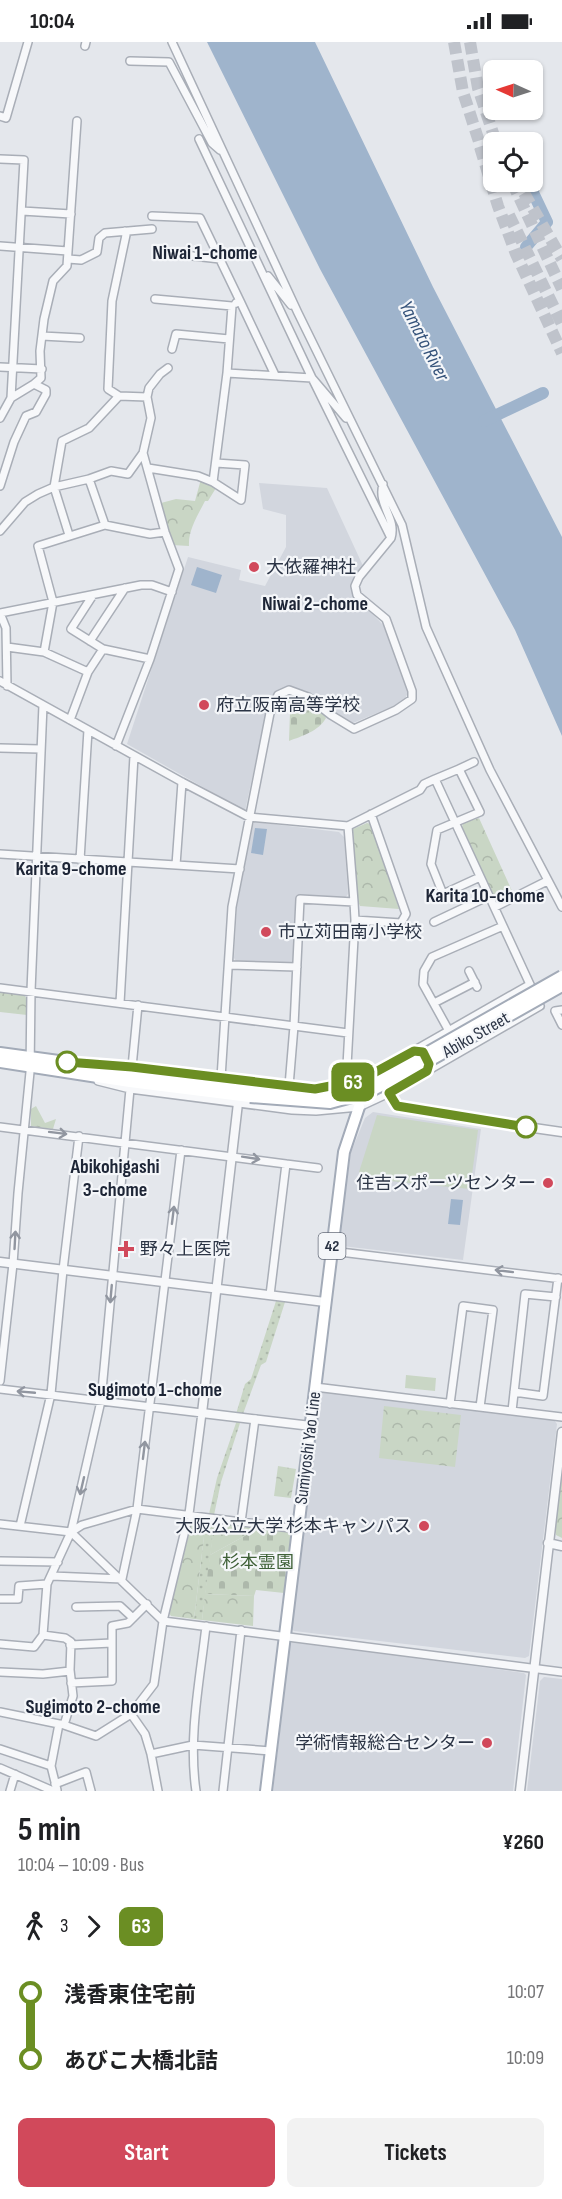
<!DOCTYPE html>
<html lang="en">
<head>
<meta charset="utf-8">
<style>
  :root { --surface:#fff; --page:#f2f2f2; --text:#202124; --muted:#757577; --accent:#d1495b }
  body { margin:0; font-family:"Sofia Sans Condensed","Noto Sans JP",sans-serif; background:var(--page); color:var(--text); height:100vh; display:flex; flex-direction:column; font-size:22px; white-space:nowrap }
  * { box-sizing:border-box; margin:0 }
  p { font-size:20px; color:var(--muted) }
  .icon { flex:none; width:33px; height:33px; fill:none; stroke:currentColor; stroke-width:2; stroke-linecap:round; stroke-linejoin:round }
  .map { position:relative; height:1749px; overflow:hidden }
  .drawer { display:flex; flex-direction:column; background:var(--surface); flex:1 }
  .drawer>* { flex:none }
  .badge { padding:0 12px; border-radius:9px; font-size:21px; line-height:39px }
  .needle { width:39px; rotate:273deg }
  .controls { position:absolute; left:483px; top:18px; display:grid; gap:12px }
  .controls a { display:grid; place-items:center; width:60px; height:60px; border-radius:9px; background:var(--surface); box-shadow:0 2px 4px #0004; font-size:30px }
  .map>.badge { position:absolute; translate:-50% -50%; box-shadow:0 0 0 3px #fff }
  .legs { display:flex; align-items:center; gap:9px; height:66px; padding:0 18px; font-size:20px }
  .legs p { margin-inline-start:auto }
  .overview { display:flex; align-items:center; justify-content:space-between; height:102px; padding:0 18px }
  h1 { font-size:33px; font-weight:700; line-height:45px }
  .button { display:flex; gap:12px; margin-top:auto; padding:12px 18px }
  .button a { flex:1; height:69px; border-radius:9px; background:var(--accent); color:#fff; font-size:24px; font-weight:700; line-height:69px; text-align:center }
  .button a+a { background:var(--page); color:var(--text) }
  ul { padding:0 18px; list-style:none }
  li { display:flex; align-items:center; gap:21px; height:66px; font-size:22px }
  li i { display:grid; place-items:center; width:9px; height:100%; margin:0 8px; background:currentColor }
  li i::after { content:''; width:15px; height:15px; margin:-8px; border:4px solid; border-radius:50%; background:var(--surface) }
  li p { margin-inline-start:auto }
  li:first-child i { background:linear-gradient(#0000 50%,currentColor 0) }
  li:last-child i { background:linear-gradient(currentColor 50%,#0000 0) }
  .status { display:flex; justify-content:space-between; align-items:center; height:42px; padding:0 30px; background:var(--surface); direction:ltr }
  .status svg { height:16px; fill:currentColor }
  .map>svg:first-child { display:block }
  .built { fill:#d2d6de }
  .grass { fill:url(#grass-dots) }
  .cemetery { fill:url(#cemetery-stones) }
  .park { fill:url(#park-crowns) }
  .garden { fill:#c9d6c5 }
  .water { fill:#9fb4cc }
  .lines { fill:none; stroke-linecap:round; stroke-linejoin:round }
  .river { stroke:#9fb4cc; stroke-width:12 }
  .motorway-tunnel { stroke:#bfc3cb; stroke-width:12; stroke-dasharray:12 6; stroke-linecap:butt }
  .minor-casing { stroke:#a9aeb7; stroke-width:10 }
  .tertiary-casing { stroke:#a9aeb7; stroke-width:11 }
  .primary-casing { stroke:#a3abb8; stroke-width:14 }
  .minor { stroke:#f7f8fa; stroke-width:7 }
  .tertiary { stroke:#f7f8fa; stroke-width:8 }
  .primary { stroke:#fff; stroke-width:10 }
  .primary-bridge-casing { stroke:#a3abb8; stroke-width:14; stroke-linecap:butt }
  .primary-bridge { stroke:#fff; stroke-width:10 }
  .oneway { stroke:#9196a0 }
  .line-1-casing { stroke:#fff; stroke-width:14 }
  .line-1 { stroke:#6b8e23; stroke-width:9 }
  .poi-dot { fill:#d1495b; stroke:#f4f6f9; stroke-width:2 }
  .stop-1-dot { fill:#fff; stroke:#6b8e23; stroke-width:3 }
  .labels { text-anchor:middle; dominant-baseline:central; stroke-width:4.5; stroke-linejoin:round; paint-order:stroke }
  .shield { fill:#f4f6f9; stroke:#676e7b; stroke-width:1.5 }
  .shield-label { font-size:16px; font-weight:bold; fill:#2b3445 }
  .poi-label { font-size:18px; fill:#2b3445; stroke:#f4f6f9; text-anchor:start }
  .street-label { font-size:18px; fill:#2b3445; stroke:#f4f6f9 }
  .park-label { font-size:18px; fill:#3f6138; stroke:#f4f6f9 }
  .neighbourhood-label { font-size:20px; font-weight:bold; fill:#1d2536; stroke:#f4f6f9 }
  .water-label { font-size:20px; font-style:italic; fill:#34527a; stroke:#f4f6f9 }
</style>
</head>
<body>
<div class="status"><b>10:04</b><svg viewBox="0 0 49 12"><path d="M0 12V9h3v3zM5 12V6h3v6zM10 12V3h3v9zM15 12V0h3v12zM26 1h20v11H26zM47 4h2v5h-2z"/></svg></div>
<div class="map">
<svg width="562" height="1749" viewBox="0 0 562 1749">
  <defs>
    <pattern id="grass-dots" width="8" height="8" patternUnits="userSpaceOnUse" patternTransform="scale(1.5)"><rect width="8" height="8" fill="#c9d6c5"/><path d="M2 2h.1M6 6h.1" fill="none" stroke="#adb8ab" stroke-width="1.8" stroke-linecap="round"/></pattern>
    <pattern id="cemetery-stones" width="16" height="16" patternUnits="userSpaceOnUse" patternTransform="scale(1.5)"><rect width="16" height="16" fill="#c9d6c5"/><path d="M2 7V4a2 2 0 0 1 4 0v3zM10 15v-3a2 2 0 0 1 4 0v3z" fill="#adb8ab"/></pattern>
    <pattern id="park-crowns" width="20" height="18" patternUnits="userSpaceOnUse" patternTransform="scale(1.5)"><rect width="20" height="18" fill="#c9d6c5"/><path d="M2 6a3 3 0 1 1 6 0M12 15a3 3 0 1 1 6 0" fill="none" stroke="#adb8ab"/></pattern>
  </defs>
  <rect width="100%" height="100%" fill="#e4e7ec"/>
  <!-- built -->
  <path class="built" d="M259 441 327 446 364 526 353 535 354 553 387 587 409 649 403 660 353 681 345 680 304 650 290 645 277 650 267 667 245 769 127 702 188 515 241 528 239 538 265 544 286 505V473L263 467Z
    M255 780 339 790 344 795 348 852 345 856 298 854 294 918 290 922 236 919 234 916 237 865 252 784Z
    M373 1070 481 1087 463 1218 342 1204 339 1198 351 1110 365 1076Z
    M322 1350 554 1378 557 1382 529 1614 525 1616 294 1589 291 1586 318 1354Z
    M293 1599 524 1631 526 1633 513 1749H273L290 1602Z
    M544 1635 562 1637V1749H527L540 1639Z"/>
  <!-- grass -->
  <path class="grass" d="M276 1259 285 1260 266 1320 261 1323 243 1372H236L245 1342 251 1337Z
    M237 1378H241L221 1440 214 1473 209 1472 217 1436Z
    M206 1478H215L202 1578 194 1577Z"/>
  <!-- cemetery -->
  <path class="cemetery" d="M287 652C300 651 321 664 326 676 319 689 302 694 289 699L290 670 276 665 279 656Z
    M263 1484 287 1487 291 1491 284 1551 256 1548 254 1554 205 1552 210 1513Z"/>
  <!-- park -->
  <path class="park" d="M201 437 216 446 208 459H205C198 473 188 488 189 504L172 503 161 461 176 457 195 459Z
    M479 776 513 851 497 859 494 858 461 790 463 781Z
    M367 781 371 782 399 867 360 864 357 857 353 787Z
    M0 950 24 953 27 957V973L0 970Z
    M36 1064 45 1081 56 1077 53 1087 31 1084V1067Z
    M384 1364 461 1373 455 1425 379 1416Z
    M278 1424 296 1427 291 1456 274 1454Z
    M562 1431V1496L556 1493 555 1487Z
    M197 1477 206 1478 194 1577 171 1574 169 1571 192 1480Z
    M215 1478 263 1484 210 1513Z
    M205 1552 254 1554 253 1584 202 1578Z"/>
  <!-- garden -->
  <path class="garden" d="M377 1073 478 1088 470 1147 360 1136 359 1130Z
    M406 1333 436 1336 435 1349 405 1346Z"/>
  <!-- water -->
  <path class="water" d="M207 0H315L433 245 562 495V694L515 588 320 227Z
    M197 525 222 533 216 551 191 543Z
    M255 786 267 787 263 813 251 811Z
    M451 1157 463 1158 460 1183 448 1182Z"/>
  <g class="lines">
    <!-- river -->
    <path class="river" d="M526 205 547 180 528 140
      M484 379 543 351"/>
    <!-- motorway-tunnel -->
    <path class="motorway-tunnel" d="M454 0 463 50 483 112
      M470 0 478 46 496 100
      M480 105 498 164 516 212 562 311
      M512 140 562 247
      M524 151 562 217
      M509 173 562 282"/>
    <!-- minor casing -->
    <g class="minor-casing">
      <path id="minor" d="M172 0 298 271 402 483 426 585 490 728 562 865
        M85 4 86 0
        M130 19 169 20 212 101 220 108
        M0 74 6 76 28 0
        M199 97 312 336 391 496 359 535 355 544 357 553 386 577 412 649V657L396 668 354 687 331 673 308 655 289 648 278 653 270 671 232 865 221 1036
        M0 117 24 118 11 356 0 376
        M22 169 71 172
        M152 174 200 176 240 259
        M125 189 126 193 112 259 108 347 119 354 147 355
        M0 204 68 209
        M157 210 220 217
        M68 217 81 218 97 210 99 196 105 191 152 187
        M268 234 291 263
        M155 257 232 264 227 331 213 440
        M236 261 240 259 275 333
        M42 294 80 296
        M172 307 176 292 229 297
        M0 325 42 327
        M227 331 312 336 346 376
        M11 356 34 342
        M148 426 198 434 213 440 241 458 245 423 216 421
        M89 437 105 483
        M383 442C377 463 397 476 391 496
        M0 444 14 400 26 374 36 370 46 352V348L34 342 41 336 40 309 44 277 53 239 67 224 77 79
        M0 489 25 460 38 452 54 445 89 437 111 429 128 432 143 411
        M69 493 54 445 62 399 89 386 119 354
        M93 553 71 587 103 607
        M0 571 141 543H152L172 550
        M0 571 6 586 7 644
        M90 599 125 546
        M7 605 44 610 88 630
        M44 610 53 560 38 504 105 483 150 492 165 490
        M0 639 182 740 249 775 348 784
        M70 678 88 630 103 607 150 617
        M116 704 150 617 179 527 165 490 143 411 151 376 147 355 149 346 160 332 168 326
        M0 706 40 707
        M134 714 128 820 240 827
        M459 727 474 720
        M435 737 459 727 480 770 437 788 431 822 443 852 480 835
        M0 812 128 820 120 961
        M80 818 88 688
        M176 823 182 740
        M495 865 547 839
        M355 878 401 881 406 872 371 772
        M434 880 489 854
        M229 923 297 925
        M469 929 477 945
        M0 946 294 984 289 1044
        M434 961 475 940
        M562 968 555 969 562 983
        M449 989 423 942 424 929 432 915 503 884
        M105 1023 315 1046 344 1042
        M132 1025 138 963
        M366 1036 529 943
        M98 1039 130 1047 292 1068 316 1069 359 1065 389 1051 540 964 435 737 424 742 420 748 348 784 354 860 300 857 294 984 348 991
        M346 1042 355 878 354 860
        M389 1051 395 1062 400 1066 527 1085
        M0 1085 286 1122 270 1253
        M286 1122 318 1126
        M332 1209 562 1237
        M0 1339 13 1222 18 1151 30 1030 31 949 43 663
        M315 1345 562 1375
        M0 1347 202 1371 189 1472 163 1579 154 1642 131 1672 145 1692 151 1712 193 1703 271 1709
        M514 1350 543 1354 558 1236
        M450 1362 463 1264 493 1268 480 1365
        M512 1369 525 1252 556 1255
        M241 1480 255 1377
        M0 1482 71 1490 163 1579 562 1630
        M20 1484 51 1352 63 1228 79 1094
        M71 1490 82 1483 137 1467 298 1487
        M0 1519 58 1520
        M52 1534 122 1537 137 1467 181 1108
        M0 1557H18L19 1544 47 1542
        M76 1565 120 1564 133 1576
        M43 1593 65 1596 71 1600 70 1628 73 1654 64 1683
        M0 1602 34 1605 43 1593 47 1542 71 1490 101 1359 130 1047
        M70 1603 112 1601
        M0 1630 43 1632 70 1629
        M71 1641 112 1639V1584L128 1581 147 1562
        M0 1670 59 1682 51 1724 57 1748H51L0 1726
        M61 1682 96 1694 131 1672
        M0 1707 51 1724
        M151 1712 158 1749
        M55 1742 86 1730 91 1749
        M10 1749 15 1732
        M196 1749C188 1694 200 1638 206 1584
        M223 1749 241 1588"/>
    </g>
    <!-- tertiary casing -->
    <g class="tertiary-casing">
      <path id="tertiary" d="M238 1061 202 1371 311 1384
        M527 1085 562 1090
        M0 1220 325 1260
        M548 1501 562 1504
        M520 1749 562 1390"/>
    </g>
    <!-- primary casing -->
    <g class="primary-casing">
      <path id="primary" d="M0 1011 66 1020 130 1032 250 1046
        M0 1020 130 1040 250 1055
        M266 1749 344 1110 359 1065"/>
    </g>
    <!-- minor -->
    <use href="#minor" class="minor"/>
    <!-- tertiary -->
    <use href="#tertiary" class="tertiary"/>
    <!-- primary -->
    <use href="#primary" class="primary"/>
    <!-- primary-bridge casing -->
    <g class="primary-bridge-casing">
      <path id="primary-bridge" d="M250 1046 303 1051H330L370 1040 421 1014 562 934
        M250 1055 330 1061 367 1051 424 1022 562 944"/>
    </g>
    <!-- primary-bridge -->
    <use href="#primary-bridge" class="primary-bridge"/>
  </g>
  <!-- one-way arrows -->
  <defs><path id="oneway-shaft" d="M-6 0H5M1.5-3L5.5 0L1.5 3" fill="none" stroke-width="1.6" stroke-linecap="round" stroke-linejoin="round" transform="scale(1.5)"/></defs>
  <g class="oneway">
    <use href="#oneway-shaft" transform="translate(58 1091) rotate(7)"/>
    <use href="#oneway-shaft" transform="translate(251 1116) rotate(9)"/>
    <use href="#oneway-shaft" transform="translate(173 1173) rotate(-83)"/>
    <use href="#oneway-shaft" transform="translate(15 1198) rotate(-87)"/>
    <use href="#oneway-shaft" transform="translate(504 1229) rotate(-173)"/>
    <use href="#oneway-shaft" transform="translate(111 1252) rotate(95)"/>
    <use href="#oneway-shaft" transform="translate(26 1350) rotate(-175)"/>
    <use href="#oneway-shaft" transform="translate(144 1408) rotate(-83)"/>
    <use href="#oneway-shaft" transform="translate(82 1444) rotate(103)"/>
  </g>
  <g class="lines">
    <!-- line-1 casing -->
    <g class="line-1-casing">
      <path id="line-1" d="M67 1020 132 1025 315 1047 361 1038 414 1009 423 1010 429 1022 427 1029 389 1051 397 1064 526 1085"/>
    </g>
    <!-- line-1 -->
    <use href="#line-1" class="line-1"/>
  </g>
  <!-- markers -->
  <g class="poi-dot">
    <circle cx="254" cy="525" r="6"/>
    <circle cx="204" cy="663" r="6"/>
    <circle cx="266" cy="890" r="6"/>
    <circle cx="548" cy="1141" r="6"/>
    <path d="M123 1198h6v6h6v6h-6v6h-6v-6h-6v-6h6z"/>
    <circle cx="424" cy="1484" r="6"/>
    <circle cx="487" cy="1701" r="6"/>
  </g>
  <g class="stop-1-dot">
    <circle cx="67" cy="1020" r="10"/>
    <circle cx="526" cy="1085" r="10"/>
  </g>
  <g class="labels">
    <!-- shield labels -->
    <rect class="shield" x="318.5" y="1191" width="27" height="26" rx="4.5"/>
    <g class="shield-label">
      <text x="332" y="1204">42</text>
    </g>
    <!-- poi labels -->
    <g class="poi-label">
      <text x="266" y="525">大依羅神社</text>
      <text x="216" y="663">府立阪南高等学校</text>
      <text x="278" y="890">市立苅田南小学校</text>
      <text x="536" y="1141" text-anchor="end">住吉スポーツセンター</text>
      <text x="140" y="1207">野々上医院</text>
      <text x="412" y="1484" text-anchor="end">大阪公立大学 杉本キャンパス</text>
      <text x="475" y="1701" text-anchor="end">学術情報総合センター</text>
    </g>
    <!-- street labels -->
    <g class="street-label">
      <text transform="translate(476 993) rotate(-30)">Abiko Street</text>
      <text transform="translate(308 1406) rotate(-83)">Sumiyoshi Yao Line</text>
    </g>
    <!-- park labels -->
    <g class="park-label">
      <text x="258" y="1520">杉本霊園</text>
    </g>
    <!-- neighbourhood labels -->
    <g class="neighbourhood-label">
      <text x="205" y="211">Niwai 1-chome</text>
      <text x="315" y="562">Niwai 2-chome</text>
      <text x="71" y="827">Karita 9-chome</text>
      <text x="485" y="854">Karita 10-chome</text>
      <text x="115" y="1125">Abikohigashi<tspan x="115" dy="23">3-chome</tspan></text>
      <text x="155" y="1348">Sugimoto 1-chome</text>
      <text x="93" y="1665">Sugimoto 2-chome</text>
    </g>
    <!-- water labels -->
    <g class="water-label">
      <text transform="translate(424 299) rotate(63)">Yamato River</text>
    </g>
  </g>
</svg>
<div class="controls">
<a><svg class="needle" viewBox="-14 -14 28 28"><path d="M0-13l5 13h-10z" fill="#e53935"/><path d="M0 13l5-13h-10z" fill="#757577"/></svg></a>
<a><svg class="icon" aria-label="locate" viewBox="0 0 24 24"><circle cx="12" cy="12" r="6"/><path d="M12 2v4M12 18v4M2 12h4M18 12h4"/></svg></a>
</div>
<b class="badge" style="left:353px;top:1040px;background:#6b8e23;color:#fff">63</b>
</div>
<section class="drawer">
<div class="overview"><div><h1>5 min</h1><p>10:04 – 10:09 · Bus</p></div><b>¥260</b></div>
<div class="legs"><svg class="icon" aria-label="walk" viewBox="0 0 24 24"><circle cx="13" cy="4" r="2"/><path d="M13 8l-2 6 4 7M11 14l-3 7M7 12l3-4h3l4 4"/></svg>3<svg class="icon" aria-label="forward" viewBox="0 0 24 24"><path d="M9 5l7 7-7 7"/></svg><b class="badge" style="background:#6b8e23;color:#fff">63</b></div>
<ul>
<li><i style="color:#6b8e23"></i><b>浅香東住宅前</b><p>10:07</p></li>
<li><i style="color:#6b8e23"></i><b>あびこ大橋北詰</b><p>10:09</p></li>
</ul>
<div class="button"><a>Start</a><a>Tickets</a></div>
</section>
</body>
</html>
